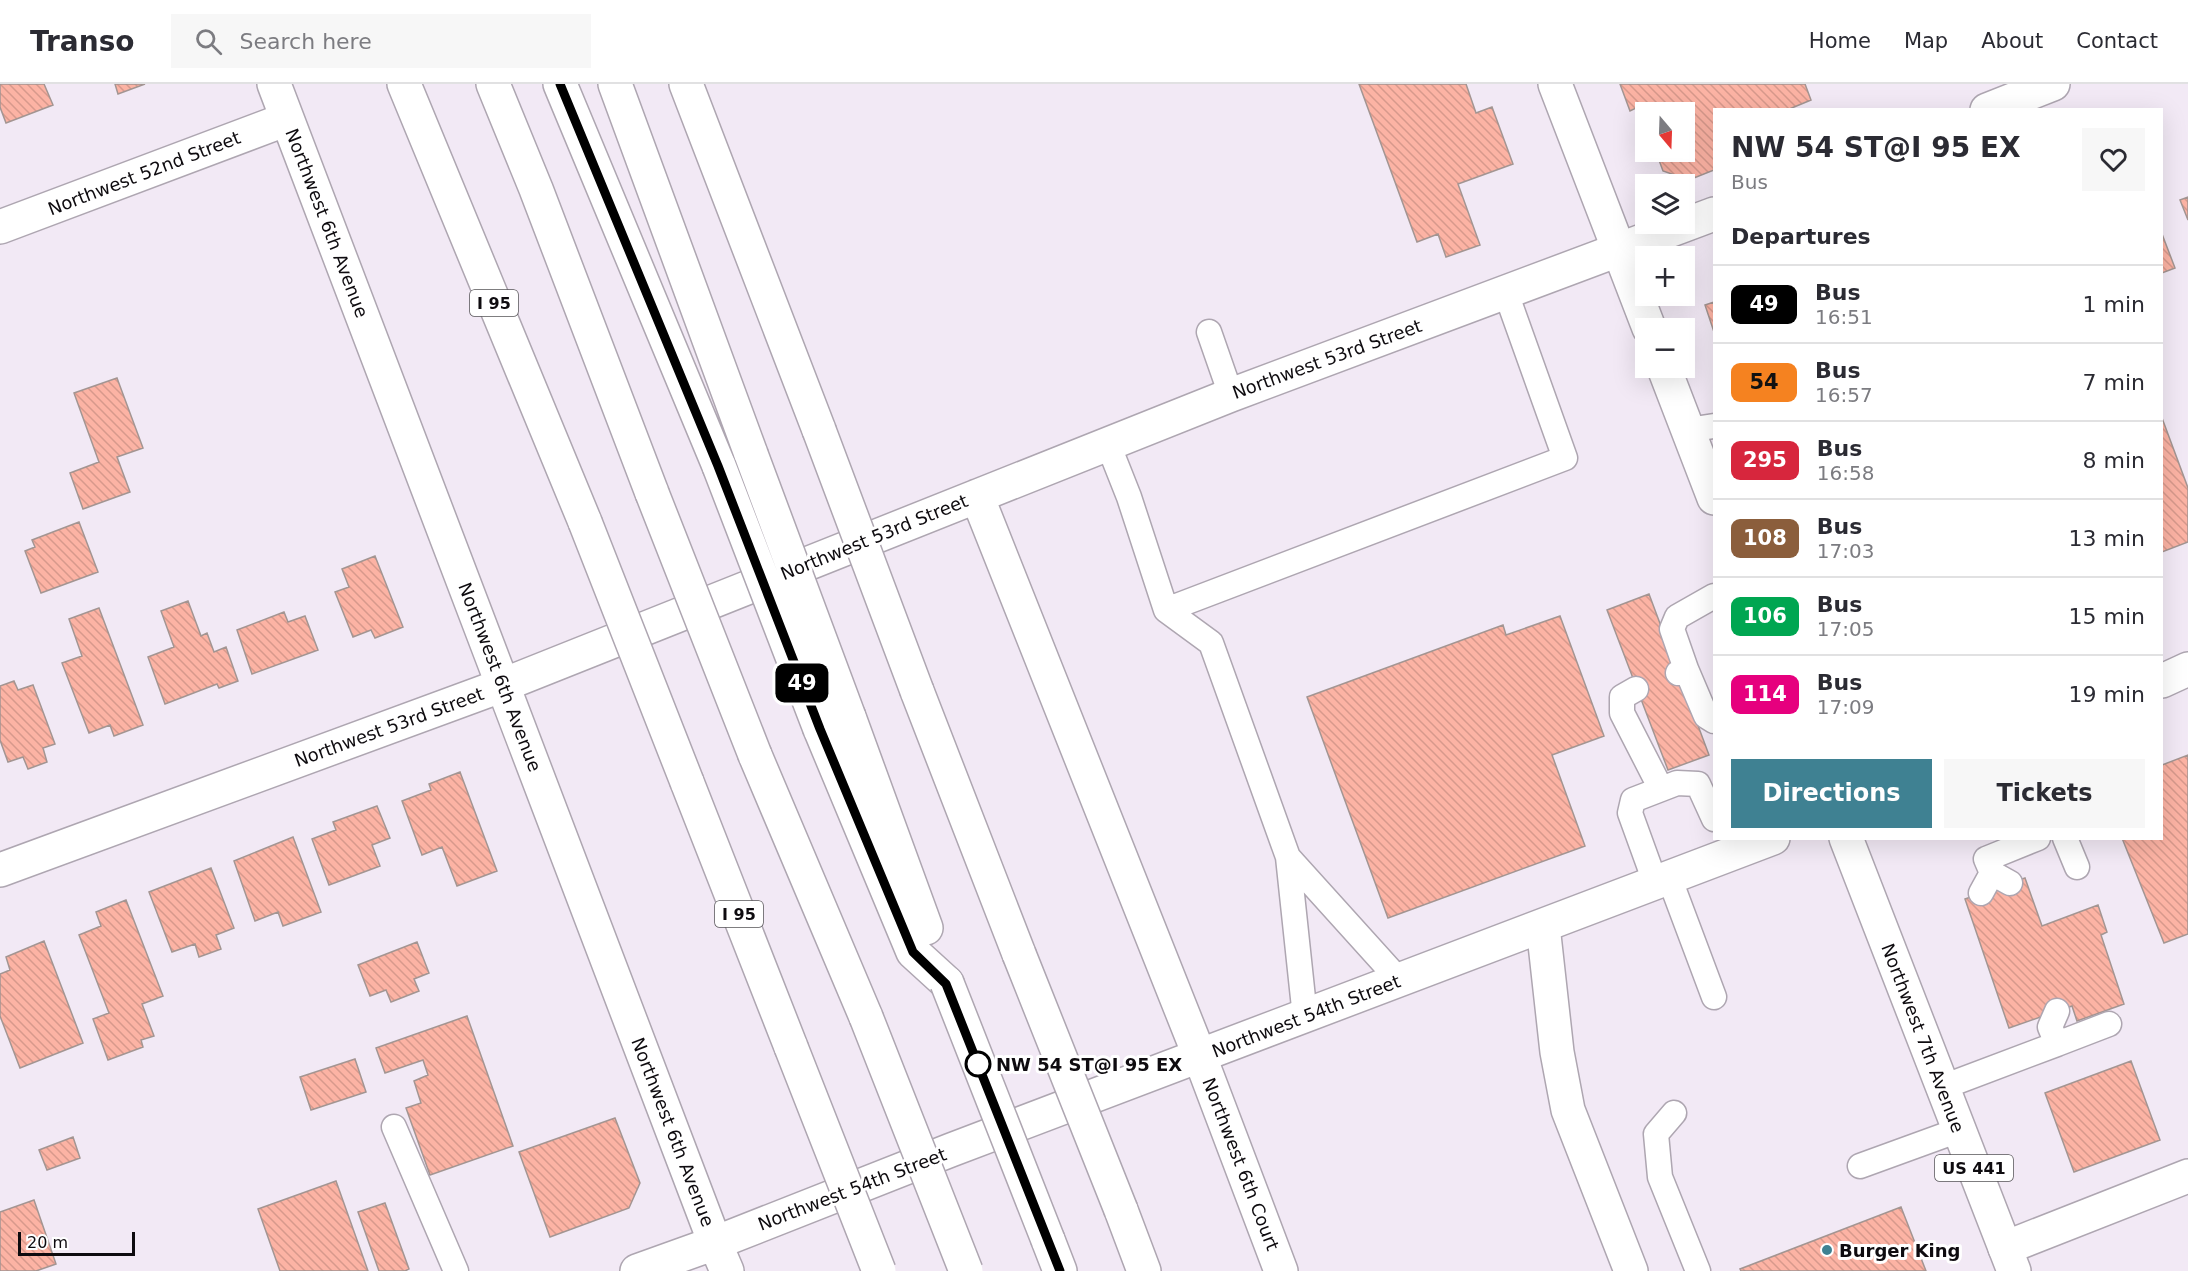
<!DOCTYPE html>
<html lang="en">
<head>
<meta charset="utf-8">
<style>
  :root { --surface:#fff; --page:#f7f7f7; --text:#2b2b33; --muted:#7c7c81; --line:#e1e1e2; --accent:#3f8192 }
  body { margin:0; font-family:"DejaVu Sans",sans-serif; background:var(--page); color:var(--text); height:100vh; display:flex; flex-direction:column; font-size:22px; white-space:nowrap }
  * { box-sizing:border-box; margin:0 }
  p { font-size:20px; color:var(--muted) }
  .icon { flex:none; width:33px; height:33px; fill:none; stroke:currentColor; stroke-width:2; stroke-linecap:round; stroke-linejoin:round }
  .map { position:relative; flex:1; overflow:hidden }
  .drawer { position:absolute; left:1713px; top:24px; width:450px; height:732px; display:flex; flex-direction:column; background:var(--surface); border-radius:0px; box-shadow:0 6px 24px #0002 }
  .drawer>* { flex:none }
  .badge { padding:0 12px; border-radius:9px; font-size:21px; line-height:39px }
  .needle { width:39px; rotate:161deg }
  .buttons { position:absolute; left:1635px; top:18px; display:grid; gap:12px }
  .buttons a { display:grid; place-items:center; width:60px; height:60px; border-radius:0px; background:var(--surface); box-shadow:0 6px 24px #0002; font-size:30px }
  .scale { position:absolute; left:18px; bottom:15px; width:117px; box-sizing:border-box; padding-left:6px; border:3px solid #0e0b0f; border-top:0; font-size:16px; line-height:21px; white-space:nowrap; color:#0e0b0f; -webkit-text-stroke:4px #fff; paint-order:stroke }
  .map>.badge { position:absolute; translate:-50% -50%; box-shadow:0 0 0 3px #fff }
  h2 { padding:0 18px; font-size:22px; line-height:54px }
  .round { display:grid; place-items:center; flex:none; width:63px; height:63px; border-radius:0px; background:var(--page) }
  .head { display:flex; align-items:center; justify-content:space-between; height:102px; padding:0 18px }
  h1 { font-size:28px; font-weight:600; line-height:45px }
  .button { display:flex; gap:12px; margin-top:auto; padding:12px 18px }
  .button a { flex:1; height:69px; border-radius:0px; background:var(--accent); color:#fff; font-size:24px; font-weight:600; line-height:69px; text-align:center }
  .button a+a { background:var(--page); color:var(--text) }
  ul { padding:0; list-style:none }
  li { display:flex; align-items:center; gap:18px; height:78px; padding:0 18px; border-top:2px solid var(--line) }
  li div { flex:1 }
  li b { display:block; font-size:22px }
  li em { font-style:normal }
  li .badge { min-width:66px; font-weight:700; text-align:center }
  header { display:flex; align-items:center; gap:36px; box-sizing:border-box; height:84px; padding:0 30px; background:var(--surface); border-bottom:2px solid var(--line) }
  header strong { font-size:28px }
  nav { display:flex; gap:33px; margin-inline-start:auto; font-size:21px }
  .search { width:420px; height:54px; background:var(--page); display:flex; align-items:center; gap:15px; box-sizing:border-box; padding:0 21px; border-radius:0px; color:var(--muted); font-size:22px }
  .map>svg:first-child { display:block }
  .building { fill:url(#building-back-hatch); stroke:#a39592; stroke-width:1.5 }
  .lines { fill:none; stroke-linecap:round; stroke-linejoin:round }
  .lane-casing { stroke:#aea6b1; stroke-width:27 }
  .street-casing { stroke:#aea6b1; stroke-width:36 }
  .secondary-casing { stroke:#aea6b1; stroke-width:36 }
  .primary-casing { stroke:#aea6b1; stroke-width:36 }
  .highway-casing { stroke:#aea6b1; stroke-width:36 }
  .lane { stroke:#fff; stroke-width:24 }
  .street { stroke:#fff; stroke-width:33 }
  .secondary { stroke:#fff; stroke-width:33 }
  .primary { stroke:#fff; stroke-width:33 }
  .highway { stroke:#fff; stroke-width:33 }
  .highway-bridge-casing { stroke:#aea6b1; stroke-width:36; stroke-linecap:butt }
  .highway-bridge { stroke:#fff; stroke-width:33 }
  .line-casing { stroke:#fff; stroke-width:14 }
  .line { stroke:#000; stroke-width:9 }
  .stop-dot { fill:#fff; stroke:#000; stroke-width:3 }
  .poi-dot { fill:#3f8192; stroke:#fff; stroke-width:2 }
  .labels { text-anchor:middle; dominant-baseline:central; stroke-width:6; stroke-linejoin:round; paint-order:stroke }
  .shield { fill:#fff; stroke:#565457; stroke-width:1.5 }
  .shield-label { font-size:16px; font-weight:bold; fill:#0e0b0f }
  .street-label { font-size:18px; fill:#0e0b0f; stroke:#fff }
  .stop-label { font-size:18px; font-weight:bold; fill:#0e0b0f; stroke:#fff; text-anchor:start }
  .poi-label { font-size:18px; font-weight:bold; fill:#0e0b0f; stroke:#fff; text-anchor:start }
</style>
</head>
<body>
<header>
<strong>Transo</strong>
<div class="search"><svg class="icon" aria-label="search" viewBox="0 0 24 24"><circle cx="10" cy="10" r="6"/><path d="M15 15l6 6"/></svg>Search here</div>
<nav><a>Home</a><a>Map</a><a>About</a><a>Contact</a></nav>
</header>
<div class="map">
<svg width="2188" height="1187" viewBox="0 0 2188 1187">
  <defs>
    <pattern id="building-back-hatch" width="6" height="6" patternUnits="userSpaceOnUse" patternTransform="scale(1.5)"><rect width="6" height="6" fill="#fcb3a4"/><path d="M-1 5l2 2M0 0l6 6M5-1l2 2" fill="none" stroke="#d7998c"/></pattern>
  </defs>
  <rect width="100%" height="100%" fill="#f2e9f5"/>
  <!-- building -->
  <path class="building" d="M0 0H44L53 21 6 39 0 23Z
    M115 0H145L118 10Z
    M1359 0H1466L1476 29 1492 23 1513 80 1458 100 1480 161 1446 173 1438 150 1417 158Z
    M1620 0H1805L1811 16 1787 26H1714V86L1689 96 1663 87 1656 68H1684V28H1646V37L1640 22 1630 27Z
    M2188 113V136L2180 116Z
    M2162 150 2175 184 2162 189Z
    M1714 218V248L1705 221Z
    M117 294 143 364 117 373 130 408 83 425 70 389 99 378 74 309Z
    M2162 334 2188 404V458L2162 468Z
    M79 438 98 488 41 509 25 467 35 463 32 456Z
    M375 472 403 543 375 554 371 546 353 553 335 508 349 503 342 485Z
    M1649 510 1709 671 1668 686 1607 526Z
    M188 517 201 552 207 549 214 568 226 563 238 597 219 604 217 600 165 620 148 573 174 563 161 527Z
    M99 524 143 641 114 652 110 641 89 649 62 579 82 572 69 535Z
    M284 528 288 538 305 532 318 566 252 590 237 546Z
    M1560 532 1604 652 1552 671 1585 762 1388 834 1307 613 1503 541 1506 551Z
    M14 597 18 606 33 601 55 660 43 664 47 678 28 685 23 673 8 678 0 656V602Z
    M2188 671V850L2164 859 2122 754H2162V681Z
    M460 688 497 787 457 802 442 763 422 771 402 717 431 706 429 700Z
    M377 722 390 754 372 761 380 782 329 801 312 755 336 746 333 738Z
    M293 753 321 828 283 842 278 828 255 837 234 777Z
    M211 784 234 844 216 851 221 865 199 873 195 860 172 868 149 808Z
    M2025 794 2042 842 2098 821 2107 848 2101 851 2124 920 2077 937 2072 922 2009 944 1965 815Z
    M126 816 163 912 142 920 154 952 141 956 143 963 108 976 93 935 109 929 79 851 101 842 96 828Z
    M44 857 83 959 20 984 0 932V890L10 886 6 873Z
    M417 858 429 889 414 895 419 907 391 918 386 906 370 912 358 881Z
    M467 932 513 1062 430 1091 406 1024 421 1019 414 997 428 991 423 976 385 989 376 964Z
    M355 975 366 1008 311 1026 300 993Z
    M2131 977 2160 1056 2074 1088 2045 1009Z
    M615 1034 640 1099 629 1124 550 1153 519 1068Z
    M73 1053 80 1074 47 1086 39 1066Z
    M336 1097 368 1187H280L258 1125Z
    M34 1116 56 1180 36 1187H0V1128Z
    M385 1119 409 1185 405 1187H379L358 1128Z
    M1901 1123 1926 1187H1741L1740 1185Z"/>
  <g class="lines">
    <!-- lane casing -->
    <g class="lane-casing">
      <path id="lane" d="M1209 248 1231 311
        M1688 346 1714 342
        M1108 360 1129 413 1166 526 1211 559 1288 773 1305 933
        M1166 526 1565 374 1506 209
        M1686 585 1706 632 1714 637
        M1678 589 1686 585 1672 545 1677 533 1714 512
        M1636 605 1622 613V629L1661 705
        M2065 754 2077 783
        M1288 773 1400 897
        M1669 793 1714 913
        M1655 798 1630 729 1633 716 1677 699 1698 700 1714 735
        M2010 799 1992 789 1986 775 2038 754
        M1981 809 1992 789
        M2057 927 2050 943 2057 960 2109 940
        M1943 1003 2057 960
        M1674 1029 1656 1050 1660 1093 1698 1187
        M394 1043 456 1187
        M1860 1082 1959 1046"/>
    </g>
    <!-- street casing -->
    <g class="street-casing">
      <path id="street" d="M274 0 715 1159
        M1987 26 2053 0
        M0 143 287 35
        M977 412 1200 973
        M0 786 503 601 1231 311 1714 130
        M1543 842 1557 968 1568 1026 1631 1187
        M2005 1164 2188 1092"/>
    </g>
    <!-- secondary casing -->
    <g class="secondary-casing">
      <path id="secondary" d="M2162 597 2188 585
        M1200 973 1281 1187
        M715 1159 727 1187
        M637 1187 715 1159 951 1066 1773 754"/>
    </g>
    <!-- primary casing -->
    <g class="primary-casing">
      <path id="primary" d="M1555 0 1649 244
        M1664 284 1714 414
        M1846 754 2014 1187"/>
    </g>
    <!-- highway casing -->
    <g class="highway-casing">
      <path id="highway" d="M404 0 585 438
        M493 0 536 105 652 409
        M560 0 719 382
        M615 0 751 370
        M686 0 819 346
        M917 607 1019 870
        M849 633 926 844
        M820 645 913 868 947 899
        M755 671 866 933
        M687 698 791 963
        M1121 1126 1144 1187
        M1048 1156 1060 1187"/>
    </g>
    <!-- lane -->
    <use href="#lane" class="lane"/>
    <!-- street -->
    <use href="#street" class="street"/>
    <!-- secondary -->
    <use href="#secondary" class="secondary"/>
    <!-- primary -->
    <use href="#primary" class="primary"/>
    <!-- highway -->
    <use href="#highway" class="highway"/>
    <!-- highway-bridge casing -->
    <g class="highway-bridge-casing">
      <path id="highway-bridge" d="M819 346 917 607
        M751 370 849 633
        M719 382 820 645
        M652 409 755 671
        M585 438 687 698
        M1019 870 1121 1126
        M947 899 1048 1156
        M866 933 966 1187
        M791 963 879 1187"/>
    </g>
    <!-- highway-bridge -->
    <use href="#highway-bridge" class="highway-bridge"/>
  </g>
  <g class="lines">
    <!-- line casing -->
    <g class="line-casing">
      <path id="line" d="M560 0 718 382 820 645 913 868 946 900 1060 1187"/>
    </g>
    <!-- line -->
    <use href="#line" class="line"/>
  </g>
  <!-- markers -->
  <circle class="stop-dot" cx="978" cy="980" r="12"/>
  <circle class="poi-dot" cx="1827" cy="1166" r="6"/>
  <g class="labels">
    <!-- shield labels -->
    <g class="shield">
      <rect x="470" y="206" width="48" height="26" rx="4.5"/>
      <rect x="715" y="817" width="48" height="26" rx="4.5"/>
      <rect x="1935" y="1071" width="78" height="26" rx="4.5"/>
    </g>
    <g class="shield-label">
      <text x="494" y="219">I 95</text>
      <text x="739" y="830">I 95</text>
      <text x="1974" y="1084">US 441</text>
    </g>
    <!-- street labels -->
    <g class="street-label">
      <text transform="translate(144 89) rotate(-21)">Northwest 52nd Street</text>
      <text transform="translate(327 139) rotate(69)">Northwest 6th Avenue</text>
      <text transform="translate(1327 275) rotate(-20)">Northwest 53rd Street</text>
      <text transform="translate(874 453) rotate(-22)">Northwest 53rd Street</text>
      <text transform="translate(500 593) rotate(69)">Northwest 6th Avenue</text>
      <text transform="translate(389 643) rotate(-20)">Northwest 53rd Street</text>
      <text transform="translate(1306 932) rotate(-21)">Northwest 54th Street</text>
      <text transform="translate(1923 954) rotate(69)">Northwest 7th Avenue</text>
      <text transform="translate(673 1048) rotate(69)">Northwest 6th Avenue</text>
      <text transform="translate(1241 1080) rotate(69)">Northwest 6th Court</text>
      <text transform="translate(852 1105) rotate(-21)">Northwest 54th Street</text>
    </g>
    <!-- stop labels -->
    <g class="stop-label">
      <text x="996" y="980">NW 54 ST@I 95 EX</text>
    </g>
    <!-- poi labels -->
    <g class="poi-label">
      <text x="1839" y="1166">Burger King</text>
    </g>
  </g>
</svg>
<div class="buttons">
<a><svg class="needle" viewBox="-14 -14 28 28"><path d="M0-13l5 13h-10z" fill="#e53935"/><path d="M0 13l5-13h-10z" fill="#7c7c81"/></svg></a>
<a><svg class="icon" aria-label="layers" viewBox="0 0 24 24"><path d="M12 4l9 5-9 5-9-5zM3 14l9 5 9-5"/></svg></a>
<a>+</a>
<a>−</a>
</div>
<div class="scale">20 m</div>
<b class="badge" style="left:802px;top:599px;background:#000;color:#fff">49</b>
<section class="drawer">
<div class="head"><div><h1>NW 54 ST@I 95 EX</h1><p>Bus</p></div><a class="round"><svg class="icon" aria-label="heart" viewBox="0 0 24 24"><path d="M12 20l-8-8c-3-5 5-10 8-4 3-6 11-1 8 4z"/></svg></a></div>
<h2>Departures</h2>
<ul>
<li><span class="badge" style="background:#000;color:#fff">49</span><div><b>Bus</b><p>16:51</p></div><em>1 min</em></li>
<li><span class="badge" style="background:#f58220;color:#111">54</span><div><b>Bus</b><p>16:57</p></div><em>7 min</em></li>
<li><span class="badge" style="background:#d7263d;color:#fff">295</span><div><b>Bus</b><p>16:58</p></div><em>8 min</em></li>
<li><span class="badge" style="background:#8b5e3c;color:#fff">108</span><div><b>Bus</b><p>17:03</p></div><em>13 min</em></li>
<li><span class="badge" style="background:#00a651;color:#fff">106</span><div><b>Bus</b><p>17:05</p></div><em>15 min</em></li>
<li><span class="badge" style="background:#e6007e;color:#fff">114</span><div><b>Bus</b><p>17:09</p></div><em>19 min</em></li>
</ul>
<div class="button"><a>Directions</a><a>Tickets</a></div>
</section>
</div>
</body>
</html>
